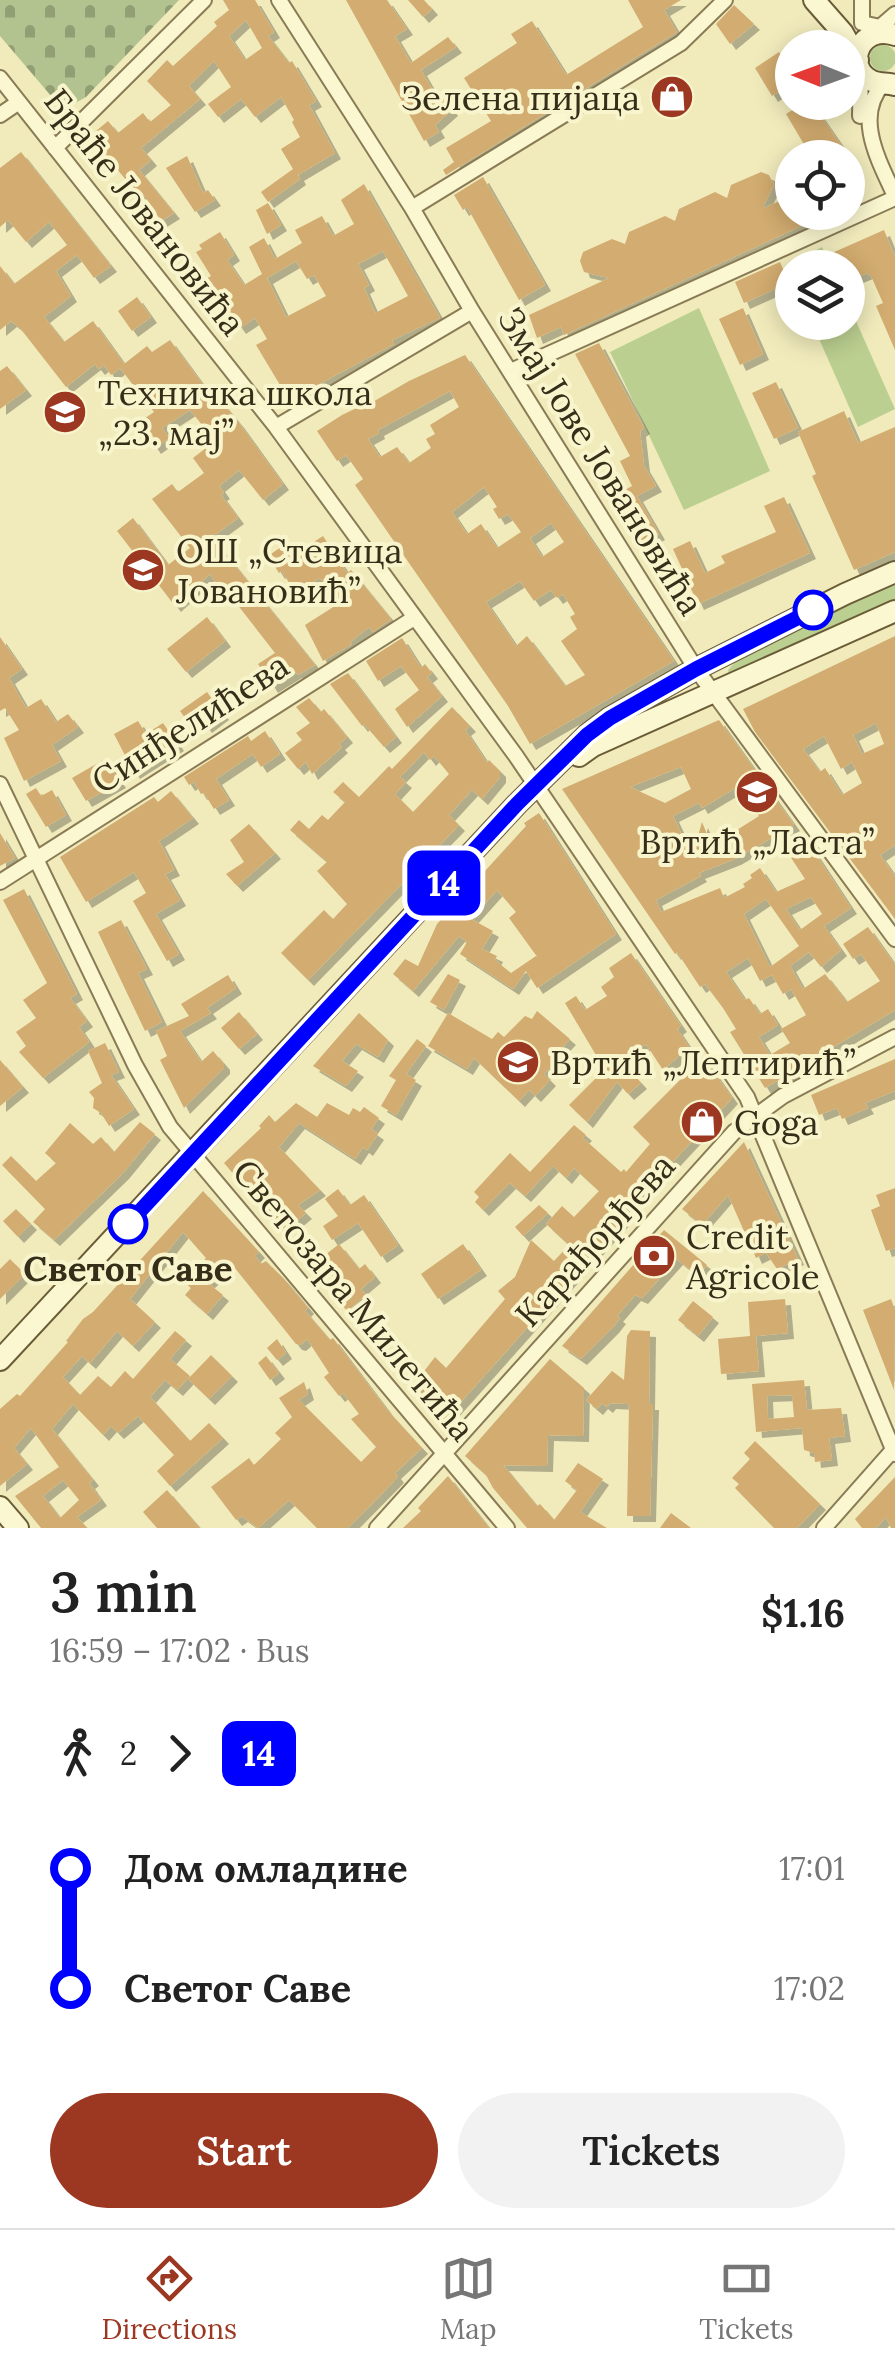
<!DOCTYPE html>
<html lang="en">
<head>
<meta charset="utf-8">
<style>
  :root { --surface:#fff; --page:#f2f2f2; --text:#222; --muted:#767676; --line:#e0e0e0; --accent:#9c3821 }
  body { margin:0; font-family:Lora,serif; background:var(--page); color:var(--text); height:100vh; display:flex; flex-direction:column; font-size:38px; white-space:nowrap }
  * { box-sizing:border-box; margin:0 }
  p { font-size:32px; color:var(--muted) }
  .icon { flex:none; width:55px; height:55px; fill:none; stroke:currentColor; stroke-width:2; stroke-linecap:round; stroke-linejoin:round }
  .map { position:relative; height:1528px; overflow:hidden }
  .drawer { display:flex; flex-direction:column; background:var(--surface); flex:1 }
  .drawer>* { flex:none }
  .badge { padding:0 20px; border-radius:15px; font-size:35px; line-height:65px }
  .needle { width:65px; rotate:271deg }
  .buttons { position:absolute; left:775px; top:30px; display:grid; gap:20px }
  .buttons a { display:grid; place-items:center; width:90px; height:90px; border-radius:50%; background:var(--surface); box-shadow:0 5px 25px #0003; font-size:50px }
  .map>.badge { position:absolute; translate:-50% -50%; box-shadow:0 0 0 5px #fff }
  .legs { display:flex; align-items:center; gap:15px; height:110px; padding:0 50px; font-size:32px }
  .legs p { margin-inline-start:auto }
  .summary { display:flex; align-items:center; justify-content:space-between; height:170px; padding:0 50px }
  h1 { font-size:55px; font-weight:600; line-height:75px }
  .primary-button { display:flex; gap:20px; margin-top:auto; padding:20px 50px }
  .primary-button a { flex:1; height:115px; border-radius:60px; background:var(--accent); color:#fff; font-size:40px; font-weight:600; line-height:115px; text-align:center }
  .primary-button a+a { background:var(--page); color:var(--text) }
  ul { padding:0 50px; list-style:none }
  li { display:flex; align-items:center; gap:35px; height:120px; font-size:38px }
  li i { display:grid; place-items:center; width:15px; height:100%; margin:0 12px; background:currentColor }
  li i::after { content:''; width:25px; height:25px; margin:-12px; border:8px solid; border-radius:50%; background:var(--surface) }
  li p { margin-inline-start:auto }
  li:first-child i { background:linear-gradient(#0000 50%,currentColor 0) }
  li:last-child i { background:linear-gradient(currentColor 50%,#0000 0) }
  .dock { display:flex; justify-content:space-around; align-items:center; height:140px; border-top:2px solid var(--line); background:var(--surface); font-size:28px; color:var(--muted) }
  .dock a { display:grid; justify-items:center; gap:5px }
  .dock .active { color:var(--accent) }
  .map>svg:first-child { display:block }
  .grass { fill:#bbcf90 }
  .cemetery { fill:url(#cemetery-stones) }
  .building { fill:#d2ac6f; fill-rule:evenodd; filter:url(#shadow) }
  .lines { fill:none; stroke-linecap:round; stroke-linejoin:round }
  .street-casing { stroke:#897b55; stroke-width:18 }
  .secondary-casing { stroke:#6b5c38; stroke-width:24 }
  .street { stroke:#fbf7d0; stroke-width:14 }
  .secondary { stroke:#fbf7d0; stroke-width:20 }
  .line-1-casing { stroke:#fff; stroke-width:22 }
  .line-1 { stroke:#00f; stroke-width:15 }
  .stop-1-dot { fill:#fff; stroke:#00f; stroke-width:5 }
  .labels { text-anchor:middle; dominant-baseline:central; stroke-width:8; stroke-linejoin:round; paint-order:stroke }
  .poi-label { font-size:35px; fill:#372e1a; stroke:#f8f4cc; text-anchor:start }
  .street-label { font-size:35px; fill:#372e1a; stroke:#f8f4cc }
  .stop-label { font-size:35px; font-weight:bold; fill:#372e1a; stroke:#f8f4cc }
</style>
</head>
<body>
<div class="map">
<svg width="895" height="1528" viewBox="0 0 895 1528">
  <defs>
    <pattern id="cemetery-stones" width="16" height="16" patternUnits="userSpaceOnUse" patternTransform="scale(2.5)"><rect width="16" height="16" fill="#b2c390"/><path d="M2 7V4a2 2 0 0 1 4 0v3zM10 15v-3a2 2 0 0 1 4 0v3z" fill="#929f75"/></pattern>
    <filter id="shadow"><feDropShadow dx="6" dy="6" stdDeviation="0" flood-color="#0004"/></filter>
  </defs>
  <rect width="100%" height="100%" fill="#f1ebbc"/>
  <!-- grass -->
  <path class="grass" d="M870 58a13 13 0 1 1 26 0a13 13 0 1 1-26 0Z
    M822 247 831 267 792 268V279L787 266Z
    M848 303 895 409 858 427 812 323 848 322Z
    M699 308 770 471 684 510 610 352Z
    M895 583V606L730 679 728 670 735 662 792 630Z"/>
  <!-- cemetery -->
  <path class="cemetery" d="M0 0H179L86 97 63 110 0 36Z"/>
  <!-- building -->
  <path class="building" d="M223 0H255L274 32 268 36 289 63 292 61 316 101 309 105 335 153 298 175 300 179 268 202 261 192 293 169 296 174 281 149 300 137 292 122 294 120 281 97 255 117 241 99 218 117 208 104 231 87 214 61 189 86 200 99 141 148 151 160 139 170 174 213 161 221 142 192 140 194 126 180 90 136 108 121 118 133 143 113 150 122 171 105 147 81 167 60 173 66 217 26 214 22 229 10ZM246 20 262 48 245 60 229 36Z
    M346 0H387L407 29 395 36 411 63 448 37 456 47 421 70 437 98 440 95 452 110 435 125 439 132 424 141Z
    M408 0H424L432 9 423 17Z
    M628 0H681L664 10 677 32 446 175 443 170 454 162 446 148 491 121 464 78 517 43 511 34 532 21 566 75 643 27Z
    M734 5 754 24 730 44 716 24Z
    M779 52 792 73V102H811L850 158H812L786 114 794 109 781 90 772 96 755 68Z
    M21 152 111 266 94 278 77 255 56 271 71 296 44 317 64 342 93 321 124 364 147 346 152 352 170 340 217 404 221 401 239 423 283 484 263 500 239 470 219 486 224 493 221 495 238 518 212 537 315 665 298 675 296 672 272 687 258 664 275 653 219 581 216 583 210 574 175 606 117 531 133 518 168 565 190 548 152 499 172 484 178 492 204 473 193 458 215 441 190 410 162 428 169 438 155 448 138 423 154 412 120 368 111 375 104 365 99 369 95 364 66 387 20 328 11 321 0 330V266L14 284 67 245 49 222 26 242 8 220 0 227V168Z
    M187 156 203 193 208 190 215 200 195 212 166 168Z
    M761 172 769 175 774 185 762 209 792 195V212H832L564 335 561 327 537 338 529 315 609 278 584 272 580 261 583 252 612 239 625 244 629 232 665 216 675 221 679 209 715 192 727 198 731 185Z
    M483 177 545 285 519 300 467 207 463 210 454 195Z
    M364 184 440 318 392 340 394 344 289 400 256 345 267 339 255 318 240 328 206 279 211 276 196 252 202 249 199 245 220 232 234 255 227 260 244 285 262 274 249 247 264 238 275 259 302 243 295 230 322 216 333 236 354 224 341 200ZM383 251 408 296 375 313 364 288 369 285 358 264ZM296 261 307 279 314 275 326 296 286 317 267 278Z
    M268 203 281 225 267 234 256 210Z
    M884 230 895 257V350L876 306 883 303 871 276 867 273 848 281V268H838L832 253Z
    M780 262 789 283 744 303 735 282Z
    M137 297 151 317 132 331 118 311Z
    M743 308 763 354 740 365 719 319Z
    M599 343 644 428 640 431 644 466 656 486 637 496 659 534 643 543 616 495 632 486 620 461 630 456 575 354Z
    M465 355 674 661 530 744 508 706 355 485 363 479 346 455 337 461 317 431 342 415 363 405 364 407 409 381ZM450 391 459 407 430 425 435 434 426 439 431 448 409 463 397 447 380 457 368 439 379 433 378 430ZM484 487 497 507 493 509 499 519 508 514 521 532 497 548 481 524 467 534 452 512ZM551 523 564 542 542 557 530 538ZM520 581 534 601 551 590 557 598 563 594 575 614 570 617 577 629 561 641 585 675 565 686 527 636 516 646 486 602Z
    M7 366 26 390 0 409V371Z
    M776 382 798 428 774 439 752 393Z
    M844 411 858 443 895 427V552L854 570 812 476 816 474 798 432Z
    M784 497 810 553 698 604 673 549 690 541 705 573 725 563 721 556 776 532 764 506Z
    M323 536 347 573 351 570 391 619 373 632 369 627 350 642 352 644 323 661 305 625 338 604 320 578 295 593 282 571 279 573 268 556 284 545 292 556Z
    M207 617 225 641 186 672 167 649Z
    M895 636V845L880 855 895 876V919L755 732 743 709ZM876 723 884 744 862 754 853 735ZM824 736 841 769 852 762 862 783 842 795 825 768 820 772 803 749Z
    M0 637 22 669 9 678 26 708 41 699 56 722 68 714 78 727 52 745 61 761 24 781 4 738 19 730 5 708 0 711Z
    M402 638 421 668 425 664 432 673 427 677 442 696 407 727 395 709 419 690 401 666 378 681 366 661Z
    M348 673 396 737 384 747 364 724 362 726 330 684Z
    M207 692 223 714 206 727 202 722 193 729 180 711Z
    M309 698 321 712 324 709 347 737 339 744 342 747 312 774 306 762 298 769 285 753 302 740 296 733 310 723 296 707Z
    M452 707 470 726 465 730 487 763 489 760 500 771V777L482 799 472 790 449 815 459 825 308 980 281 953 324 910 333 919 347 904 317 871 327 862 290 830 299 820 309 829 322 815 328 820 345 802 333 792 343 782 359 797 389 766 392 769ZM424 752 430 760 434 756 449 774 413 812 395 794 406 782 400 777Z
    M719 720 794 825 735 859 699 873 701 876 656 900 661 912 720 888 724 898 745 887 743 884 752 878 750 875 760 868 776 892 805 879 786 850 801 840 805 847 809 844 851 908 824 926 841 950 821 967 809 952 790 966 803 989 825 974 847 1002 880 981 861 954 853 959 843 944 868 927 895 965V1010L765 1088 730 1032 736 1029 723 1008 705 984 700 987 677 952 675 954 562 789ZM681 767 691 789 665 803 630 787ZM737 787 759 816 729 835 726 830 709 839 702 822 692 857 673 816 699 803 702 808ZM811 897 822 914 800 930 786 909ZM766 899 799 946 770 967 744 914ZM748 958 760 981 772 975 783 994 791 989 806 1015 781 1029 790 1043 770 1055 759 1037 778 1025 768 1009 760 1014 749 998 745 1000 726 972Z
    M138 721 146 734 163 723 178 745 134 773 114 734Z
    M265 731 280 754 261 767 253 754 216 779 229 800 214 809 204 793 201 794 194 782 189 785 184 777 248 736 251 741Z
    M105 759 120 782 86 801 72 778Z
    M36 788 41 796 52 790 66 815 46 827 26 794Z
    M171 791 193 818 159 841 174 870 165 874 180 900 156 914 179 954 167 961 133 901 146 893 134 872 86 902 60 857 154 797 158 802Z
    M539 813 616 934 537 988 526 971 513 989 460 954 467 942 459 936 413 991 393 974 405 959 418 966 437 924 526 826 524 823ZM497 890 516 912 509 918 538 958 536 956 511 973 495 960 497 956 482 949 493 931 471 919Z
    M249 824 275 853 237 886 226 874 244 862 230 840Z
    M0 833 15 858 0 866Z
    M24 889 77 994 70 998 87 1021 79 1027 89 1042 43 1078 19 1052 26 1046 16 1032 36 1018 23 1000 47 983 3 900Z
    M121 920 147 969 138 973 162 1022 145 1031 98 932Z
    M631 953 681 1026 677 1029 689 1047 663 1070 646 1044 621 1061 641 1083 628 1094 617 1082 587 1122 569 1105 603 1071 606 1072 565 1003 576 996 585 1010 607 996 601 987 614 977 609 968Z
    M448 974 460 980 444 1010 430 1002Z
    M228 975 236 988 207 1008 211 1013 180 1031 201 1062 213 1051 224 1064V1068L184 1108 160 1060 167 1056 156 1031 189 1016 181 1004Z
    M537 1011 570 1039 553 1057 557 1060 544 1074 550 1080 535 1096 529 1090 519 1101 474 1058 467 1069 428 1046 448 1013 492 1039 498 1032 504 1037 525 1016 532 1019Z
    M239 1012 257 1034 239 1049 221 1028Z
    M359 1013 388 1040 378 1057 356 1044 342 1061 358 1071 346 1086 313 1066Z
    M417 1039 426 1046 406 1074 416 1080 396 1115 381 1106 396 1080 389 1076Z
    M105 1043 119 1072 111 1075 134 1109 109 1126 101 1113 93 1108 94 1098 89 1092 102 1083 88 1051Z
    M703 1057 732 1098 668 1167 665 1164 621 1215 625 1218 444 1421H439L411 1388 435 1357 446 1368 505 1299 498 1291 515 1277 531 1240 554 1261 569 1245 546 1224 562 1206 574 1217 599 1191 574 1168 566 1178 553 1166 525 1196 510 1183 483 1210 475 1202 479 1197 474 1192 510 1153 530 1172 574 1125 586 1135 583 1138 621 1172 624 1169 626 1172 650 1144 633 1127Z
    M895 1059V1091L865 1103 868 1108 842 1119 837 1108 819 1115 811 1095Z
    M0 1060 23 1087 0 1106Z
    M296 1103 317 1117 327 1103 349 1115 353 1108 360 1112 364 1107 379 1118 371 1129 378 1134 367 1150 363 1147 355 1159 299 1123 279 1147 320 1190 298 1205 306 1213 283 1232 224 1163 261 1128 259 1126 269 1115 275 1122Z
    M140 1122 155 1134 123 1173 54 1240 33 1222 45 1209 2 1165 11 1156 36 1181 56 1163 45 1153 70 1123 93 1144 101 1137 114 1152Z
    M744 1142 798 1259 777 1269 766 1253 756 1258 728 1195 702 1225 682 1209Z
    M895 1188V1248L886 1251 871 1210 880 1206 876 1195Z
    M338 1189 350 1205 364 1195 398 1245 381 1257 358 1223 332 1240 323 1226 338 1216 325 1199Z
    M203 1191 259 1252 255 1256 261 1264 266 1261 284 1279 308 1308 305 1311 330 1340 333 1338 388 1411 422 1448 395 1473 398 1477 348 1528H317L289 1500 258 1528 242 1516 236 1520 211 1487 249 1458 254 1465 281 1439 275 1433 292 1417 279 1398 304 1382 308 1394 299 1400 361 1462 376 1447 351 1419 359 1414 343 1393 339 1396 324 1377 329 1373 307 1339 300 1345 296 1344 230 1262 208 1283 223 1295 207 1314 185 1295 191 1288 184 1282 206 1258 183 1232 130 1299 155 1322 133 1346 117 1331 90 1363 82 1356 63 1377 80 1395 98 1376 111 1387 125 1371 133 1379 175 1331 186 1340 170 1359 190 1376 177 1390 165 1380 150 1397 190 1441 209 1423 223 1438 170 1486 157 1471 174 1455 138 1416 118 1433 111 1426 103 1435 73 1404 52 1429 93 1480 89 1483 101 1500 77 1517 87 1528H41L15 1496 59 1467 31 1428 14 1448 27 1464 0 1486V1409L17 1394 20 1396 68 1342 66 1341 83 1319 93 1312ZM63 1480 79 1500 60 1518 43 1496Z
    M539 1205 548 1213 523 1236 515 1227Z
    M16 1209 31 1224 18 1237 3 1221Z
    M664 1230 707 1265 698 1276 677 1259 642 1298 635 1295 617 1316 620 1318 613 1327 581 1359 562 1346Z
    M339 1244 359 1269 365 1264 375 1277 361 1289 366 1295 347 1311 330 1290 338 1283 323 1263 327 1260 324 1256Z
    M463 1244 481 1270 438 1299 421 1274Z
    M10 1259 25 1274 0 1299V1269Z
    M785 1299 788 1333 756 1336 759 1371 721 1374 718 1339 750 1336 748 1302Z
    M891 1299 895 1310 894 1390 863 1310Z
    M693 1301 713 1317 698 1336 678 1320Z
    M631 1330 650 1331 649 1404H653L650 1516H627L629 1404 610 1403 607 1407 602 1403 597 1409 586 1400 612 1371 624 1380 627 1336Z
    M277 1339 286 1353 277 1360 267 1348Z
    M211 1355 232 1376 209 1399 188 1379Z
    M266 1356 279 1373 270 1380 258 1363Z
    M550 1359 584 1388 583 1436 548 1435 547 1466 503 1465 537 1506 540 1504 554 1520 577 1490 565 1481 578 1463 603 1479 580 1512 607 1528H527L493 1488 486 1475 465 1456Z
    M804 1380 807 1410 841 1408 845 1436 829 1438 832 1460 815 1462 814 1453 804 1450 802 1428 756 1432 752 1384ZM792 1395 794 1417 768 1419 767 1396Z
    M755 1441 820 1504 797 1528H774L735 1488 739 1484 732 1478 750 1459 744 1453Z
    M448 1476 489 1528H403L421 1511 418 1508Z
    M895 1477V1528H891L886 1517 876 1528H862L855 1519Z
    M167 1490 200 1528H157L143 1512Z
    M671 1513 691 1528H660Z"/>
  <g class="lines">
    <!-- street casing -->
    <g class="street-casing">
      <path id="street" d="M279 0 412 208 472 311 696 669 895 939
        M862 0V23L880 27 895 14
        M0 78 276 427 516 756 747 1097 895 1454
        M884 83C853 116 879 161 895 196
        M0 115 19 102
        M860 116 861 71
        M55 148 204 0
        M412 208 681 43 725 0
        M511 371 895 198
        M276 427 472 311
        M0 784 135 1065 170 1127 507 1528
        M0 882 414 618
        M377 1528 734 1132 783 1096 895 1037
        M824 1528 893 1450"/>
    </g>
    <!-- secondary casing -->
    <g class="secondary-casing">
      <path id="secondary" d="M814 0 843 33 858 60
        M895 35C861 23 842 66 872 81 879 84 887 83 895 85
        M579 756 593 746 895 611
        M0 1360 517 804 587 735 610 718 696 669 845 594 895 572
        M0 1507 18 1528"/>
    </g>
    <!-- street -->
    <use href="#street" class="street"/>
    <!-- secondary -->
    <use href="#secondary" class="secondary"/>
  </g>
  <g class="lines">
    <!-- line-1 casing -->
    <g class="line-1-casing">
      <path id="line-1" d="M128 1224 517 804 587 735 610 718 696 669 813 610"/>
    </g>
    <!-- line-1 -->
    <use href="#line-1" class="line-1"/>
  </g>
  <!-- icons -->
  <defs>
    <g id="shop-disc" transform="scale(2.25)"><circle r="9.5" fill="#9c3821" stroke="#f8f4cc"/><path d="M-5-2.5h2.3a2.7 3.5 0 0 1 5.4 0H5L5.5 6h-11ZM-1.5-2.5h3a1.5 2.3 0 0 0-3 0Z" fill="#fff"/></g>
    <g id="school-disc" transform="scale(2.25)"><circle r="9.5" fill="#9c3821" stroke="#f8f4cc"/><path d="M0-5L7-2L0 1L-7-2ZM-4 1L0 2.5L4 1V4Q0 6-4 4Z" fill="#fff"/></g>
    <g id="bank-disc" transform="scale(2.25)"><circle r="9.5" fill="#9c3821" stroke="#f8f4cc"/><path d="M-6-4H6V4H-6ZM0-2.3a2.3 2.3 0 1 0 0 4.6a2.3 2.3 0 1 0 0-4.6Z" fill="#fff"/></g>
  </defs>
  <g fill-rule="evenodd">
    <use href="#shop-disc" x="672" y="97"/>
    <use href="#school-disc" x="65" y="412"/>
    <use href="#school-disc" x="143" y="570"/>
    <use href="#school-disc" x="757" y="792"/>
    <use href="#school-disc" x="518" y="1062"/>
    <use href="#shop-disc" x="702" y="1122"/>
    <use href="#bank-disc" x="654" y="1256"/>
  </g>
  <!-- markers -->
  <g class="stop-1-dot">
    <circle cx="813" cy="610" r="18"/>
    <circle cx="128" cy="1224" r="18"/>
  </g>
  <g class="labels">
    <!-- poi labels -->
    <g class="poi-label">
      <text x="640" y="97" text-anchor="end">Зелена пијаца</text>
      <text x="98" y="392">Техничка школа<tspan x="98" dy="40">„23. мај”</tspan></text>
      <text x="176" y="550">ОШ „Стевица<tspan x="176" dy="40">Јовановић”</tspan></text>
      <text x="757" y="841" text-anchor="middle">Вртић „Ласта”</text>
      <text x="550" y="1062">Вртић „Лептирић”</text>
      <text x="734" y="1122">Goga</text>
      <text x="686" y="1236">Credit<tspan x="686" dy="40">Agricole</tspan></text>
    </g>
    <!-- street labels -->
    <g class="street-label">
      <text transform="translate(145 212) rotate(52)">Браће Јовановића</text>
      <text transform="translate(601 461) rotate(58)">Змај Јове Јовановића</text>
      <text transform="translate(190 723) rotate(-33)">Синђелићева</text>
      <text transform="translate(595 1240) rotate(-48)">Карађорђева</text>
      <text transform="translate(354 1300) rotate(50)">Светозара Милетића</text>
    </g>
    <!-- stop labels -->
    <g class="stop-label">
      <text x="128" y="1268">Светог Саве</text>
    </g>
  </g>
</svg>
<div class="buttons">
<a><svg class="needle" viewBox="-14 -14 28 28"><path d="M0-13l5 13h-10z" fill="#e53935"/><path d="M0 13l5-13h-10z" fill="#767676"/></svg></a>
<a><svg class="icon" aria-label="locate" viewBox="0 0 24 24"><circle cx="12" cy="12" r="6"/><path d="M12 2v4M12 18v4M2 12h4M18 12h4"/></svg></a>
<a><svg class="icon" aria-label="layers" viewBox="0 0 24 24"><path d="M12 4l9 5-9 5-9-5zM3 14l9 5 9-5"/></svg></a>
</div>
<b class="badge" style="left:444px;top:883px;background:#00f;color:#fff">14</b>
</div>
<section class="drawer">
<div class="summary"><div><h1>3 min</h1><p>16:59 – 17:02 · Bus</p></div><b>$1.16</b></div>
<div class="legs"><svg class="icon" aria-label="walk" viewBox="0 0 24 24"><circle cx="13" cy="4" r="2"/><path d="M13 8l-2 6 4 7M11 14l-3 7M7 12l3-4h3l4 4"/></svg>2<svg class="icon" aria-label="forward" viewBox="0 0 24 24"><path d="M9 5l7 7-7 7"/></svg><b class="badge" style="background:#00f;color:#fff">14</b></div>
<ul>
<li><i style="color:#00f"></i><b>Дом омладине</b><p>17:01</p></li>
<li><i style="color:#00f"></i><b>Светог Саве</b><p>17:02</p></li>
</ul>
<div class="primary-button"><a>Start</a><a>Tickets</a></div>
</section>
<nav class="dock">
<a class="active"><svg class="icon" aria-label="directions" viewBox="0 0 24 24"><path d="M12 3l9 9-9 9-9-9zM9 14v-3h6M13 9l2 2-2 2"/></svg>Directions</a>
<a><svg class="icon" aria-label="map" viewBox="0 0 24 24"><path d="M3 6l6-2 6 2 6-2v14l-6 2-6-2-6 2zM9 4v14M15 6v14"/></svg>Map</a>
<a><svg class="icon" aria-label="tickets" viewBox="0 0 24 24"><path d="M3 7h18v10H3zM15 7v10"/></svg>Tickets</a>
</nav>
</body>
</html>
